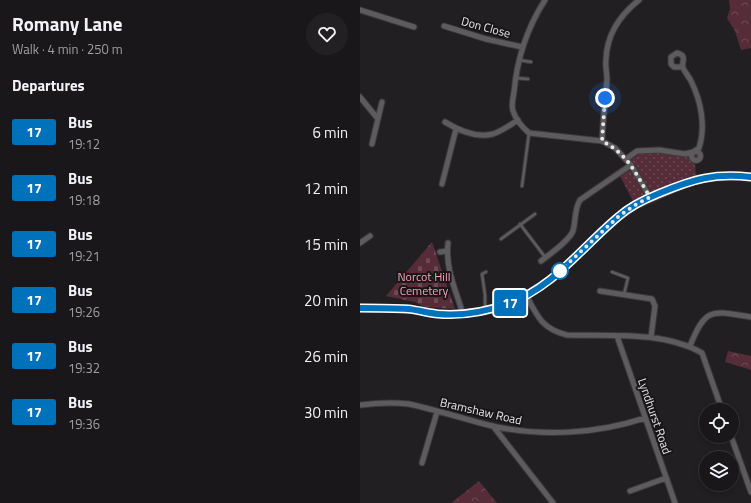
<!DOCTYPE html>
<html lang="en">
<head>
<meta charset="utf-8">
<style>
  :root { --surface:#1a171a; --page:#232023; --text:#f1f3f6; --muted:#9f9fa2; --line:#383639 }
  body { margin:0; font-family:"Titillium Web",sans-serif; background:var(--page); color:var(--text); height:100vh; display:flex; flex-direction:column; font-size:15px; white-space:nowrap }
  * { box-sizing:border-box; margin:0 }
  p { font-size:13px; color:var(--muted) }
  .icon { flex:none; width:22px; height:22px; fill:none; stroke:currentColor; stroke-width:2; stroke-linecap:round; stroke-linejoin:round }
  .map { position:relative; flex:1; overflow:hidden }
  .panel { display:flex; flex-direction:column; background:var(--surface); width:360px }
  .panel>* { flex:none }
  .badge { padding:0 8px; border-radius:3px; font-size:14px; line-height:26px }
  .controls { position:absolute; left:339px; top:403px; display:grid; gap:8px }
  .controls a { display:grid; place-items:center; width:40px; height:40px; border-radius:50%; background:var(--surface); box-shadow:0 2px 6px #0003,0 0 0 1px var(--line); font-size:20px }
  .you { position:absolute; width:20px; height:20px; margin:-10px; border:3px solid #fff; border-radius:50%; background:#1a73e8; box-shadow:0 0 0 6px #1a73e833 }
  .map>.badge { position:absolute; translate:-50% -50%; box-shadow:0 0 0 2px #fff }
  h2 { padding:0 12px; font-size:15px; line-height:36px }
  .round { display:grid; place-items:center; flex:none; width:42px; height:42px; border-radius:21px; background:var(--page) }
  .head { display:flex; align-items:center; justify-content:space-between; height:68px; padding:0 12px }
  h1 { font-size:19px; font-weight:700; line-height:30px }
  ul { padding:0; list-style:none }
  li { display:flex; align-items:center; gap:12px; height:56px; padding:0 12px }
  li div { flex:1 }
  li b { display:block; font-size:15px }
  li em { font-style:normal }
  li .badge { min-width:44px; font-weight:700; text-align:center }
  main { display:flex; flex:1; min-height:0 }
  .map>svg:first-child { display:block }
  .grass { fill:url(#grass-dots) }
  .forest { fill:url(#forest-crowns) }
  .cemetery { fill:url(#cemetery-stones) }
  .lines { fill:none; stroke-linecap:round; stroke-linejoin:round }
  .lane-casing { stroke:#3b3a3b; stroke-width:4.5 }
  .street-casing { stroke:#3b3a3b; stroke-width:7 }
  .secondary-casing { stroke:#3b3a3b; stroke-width:9 }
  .lane { stroke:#5e5b5e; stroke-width:2.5 }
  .street { stroke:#5e5b5e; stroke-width:5 }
  .secondary { stroke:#86687b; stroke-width:7 }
  .line-casing { stroke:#fff; stroke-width:9 }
  .line { stroke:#0072bc; stroke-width:6 }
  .walk { stroke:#e7e6e7; stroke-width:4; stroke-dasharray:0 7.2 }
  .stop-dot { fill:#fff; stroke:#0072bc; stroke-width:2 }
  .labels { text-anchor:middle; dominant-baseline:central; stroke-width:4; stroke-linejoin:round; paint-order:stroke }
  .street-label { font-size:12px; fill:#e7e6e7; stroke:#181618 }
  .park-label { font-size:12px; fill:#f4a5b9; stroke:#181618 }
</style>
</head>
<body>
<main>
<section class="panel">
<div class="head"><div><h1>Romany Lane</h1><p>Walk · 4 min · 250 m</p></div><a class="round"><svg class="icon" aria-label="heart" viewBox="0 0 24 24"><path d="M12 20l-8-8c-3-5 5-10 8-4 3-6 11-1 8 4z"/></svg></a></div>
<h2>Departures</h2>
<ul>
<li><span class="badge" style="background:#0072bc;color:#fff">17</span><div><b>Bus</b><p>19:12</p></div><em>6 min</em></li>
<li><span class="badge" style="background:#0072bc;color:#fff">17</span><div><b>Bus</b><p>19:18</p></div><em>12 min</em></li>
<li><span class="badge" style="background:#0072bc;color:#fff">17</span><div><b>Bus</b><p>19:21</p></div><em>15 min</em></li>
<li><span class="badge" style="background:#0072bc;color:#fff">17</span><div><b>Bus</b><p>19:26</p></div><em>20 min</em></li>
<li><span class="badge" style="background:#0072bc;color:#fff">17</span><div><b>Bus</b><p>19:32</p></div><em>26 min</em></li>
<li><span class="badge" style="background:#0072bc;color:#fff">17</span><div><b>Bus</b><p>19:36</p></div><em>30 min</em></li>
</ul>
</section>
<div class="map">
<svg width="391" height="503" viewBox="0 0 391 503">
  <defs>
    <pattern id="grass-dots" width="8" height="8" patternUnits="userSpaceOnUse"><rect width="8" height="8" fill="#552c37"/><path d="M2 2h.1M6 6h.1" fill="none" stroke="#6d4b54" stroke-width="1.8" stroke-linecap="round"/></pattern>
    <pattern id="forest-crowns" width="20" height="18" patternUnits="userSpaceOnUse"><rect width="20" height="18" fill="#552c37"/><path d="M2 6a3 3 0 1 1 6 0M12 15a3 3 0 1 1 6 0" fill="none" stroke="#6d4b54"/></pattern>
    <pattern id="cemetery-stones" width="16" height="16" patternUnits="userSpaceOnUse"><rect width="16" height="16" fill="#552c37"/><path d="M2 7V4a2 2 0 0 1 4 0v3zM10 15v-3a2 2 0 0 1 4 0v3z" fill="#6d4b54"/></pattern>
  </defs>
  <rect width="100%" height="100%" fill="#221f22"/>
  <!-- grass -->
  <path class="grass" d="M277 151 325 154 337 151 340 153 341 157 339 160 335 161 336 179 275 205 259 174 271 166 266 159Z"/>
  <!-- forest -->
  <path class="forest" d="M369 0H391V48L381 50 375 31 367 18 370 9Z
    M368 351 391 356V370L365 362Z
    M119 481 137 503H91Z"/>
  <!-- cemetery -->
  <path class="cemetery" d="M72 242 95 309 64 307 55 302 26 296Z"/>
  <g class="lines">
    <!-- lane casing -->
    <g class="lane-casing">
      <path id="lane" d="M159 60 171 62
        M156 78 168 79
        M162 186 169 133
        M160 224 185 257
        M141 239 175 214
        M252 272 268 278 264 294
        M125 311V295L122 274 126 272"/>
    </g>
    <!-- street casing -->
    <g class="street-casing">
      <path id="street" d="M185 0C167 28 157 59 154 92 153 98 151 105 153 111 156 120 162 127 169 133L242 141 255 148 271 165 290 197
        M0 10 54 27
        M84 26 126 39 162 47
        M0 97 18 119
        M85 122C98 130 117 138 133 134 142 131 150 125 158 120
        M242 141C243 121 245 100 247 80 247 73 245 66 246 59 247 33 260 15 279 0
        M12 144 22 102
        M331.5 156a4.5 4.5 0 1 1 9 0a4.5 4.5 0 1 1-9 0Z
        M266 159 277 151 299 150 325 154 333 152 339 148C346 126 341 101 331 81 329 77 325 72 323 68 321 61 328 56 317 53L311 57V64L314 67H323
        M82 184 96 129
        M0 243 10 236
        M88 243C85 268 96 291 103 314
        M80 252 87 251
        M181 261C190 254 209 241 213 231 216 220 214 210 220 200L271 165
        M240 291 292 299 295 306 291 337
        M166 295C177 316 182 329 207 335 250 336 304 331 342 353L362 410
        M257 336 315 503
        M330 346C346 306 352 311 391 317
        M0 405C16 403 33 402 49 404 77 410 104 419 132 426 182 437 236 434 285 418
        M133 426 193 503
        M371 436 391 492
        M62 463 77 412
        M270 491 306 478"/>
    </g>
    <!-- secondary casing -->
    <g class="secondary-casing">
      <path id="secondary" d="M0 308 48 309 79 314H99L125 311 148 304 166 295 192 279 259 216 275 205 336 179 371 176 391 177"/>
    </g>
    <!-- lane -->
    <use href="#lane" class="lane"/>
    <!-- street -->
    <use href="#street" class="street"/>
    <!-- secondary -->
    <use href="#secondary" class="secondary"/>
  </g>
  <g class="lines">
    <!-- line casing -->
    <g class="line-casing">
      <path id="line" d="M0 308C16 308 32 308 48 309 58 310 68 313 78 314 102 316 125 312 147 304 193 288 222 247 258 217 270 206 285 199 300 193 334 179 354 173 391 177"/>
    </g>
    <!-- line -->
    <use href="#line" class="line"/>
    <!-- walk -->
    <path class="walk" d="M200 271 259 216 275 205 290 197C275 173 269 155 242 141L245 98"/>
  </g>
  <!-- markers -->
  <circle class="stop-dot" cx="200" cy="271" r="8"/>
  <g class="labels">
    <!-- street labels -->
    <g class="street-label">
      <text transform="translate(126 27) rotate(15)">Don Close</text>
      <text transform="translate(121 411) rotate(13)">Bramshaw Road</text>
      <text transform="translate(295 416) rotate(71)">Lyndhurst Road</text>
    </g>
    <!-- park labels -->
    <g class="park-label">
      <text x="64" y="276">Norcot Hill<tspan x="64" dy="14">Cemetery</tspan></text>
    </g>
  </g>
</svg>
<div class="controls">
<a><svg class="icon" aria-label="locate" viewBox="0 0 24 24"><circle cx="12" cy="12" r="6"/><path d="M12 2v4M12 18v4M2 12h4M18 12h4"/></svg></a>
<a><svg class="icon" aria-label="layers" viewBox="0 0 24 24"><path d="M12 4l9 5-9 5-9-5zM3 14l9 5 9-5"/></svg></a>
</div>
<div class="you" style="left:245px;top:98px"></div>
<b class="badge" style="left:150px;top:303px;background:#0072bc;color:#fff">17</b>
</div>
</main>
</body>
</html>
